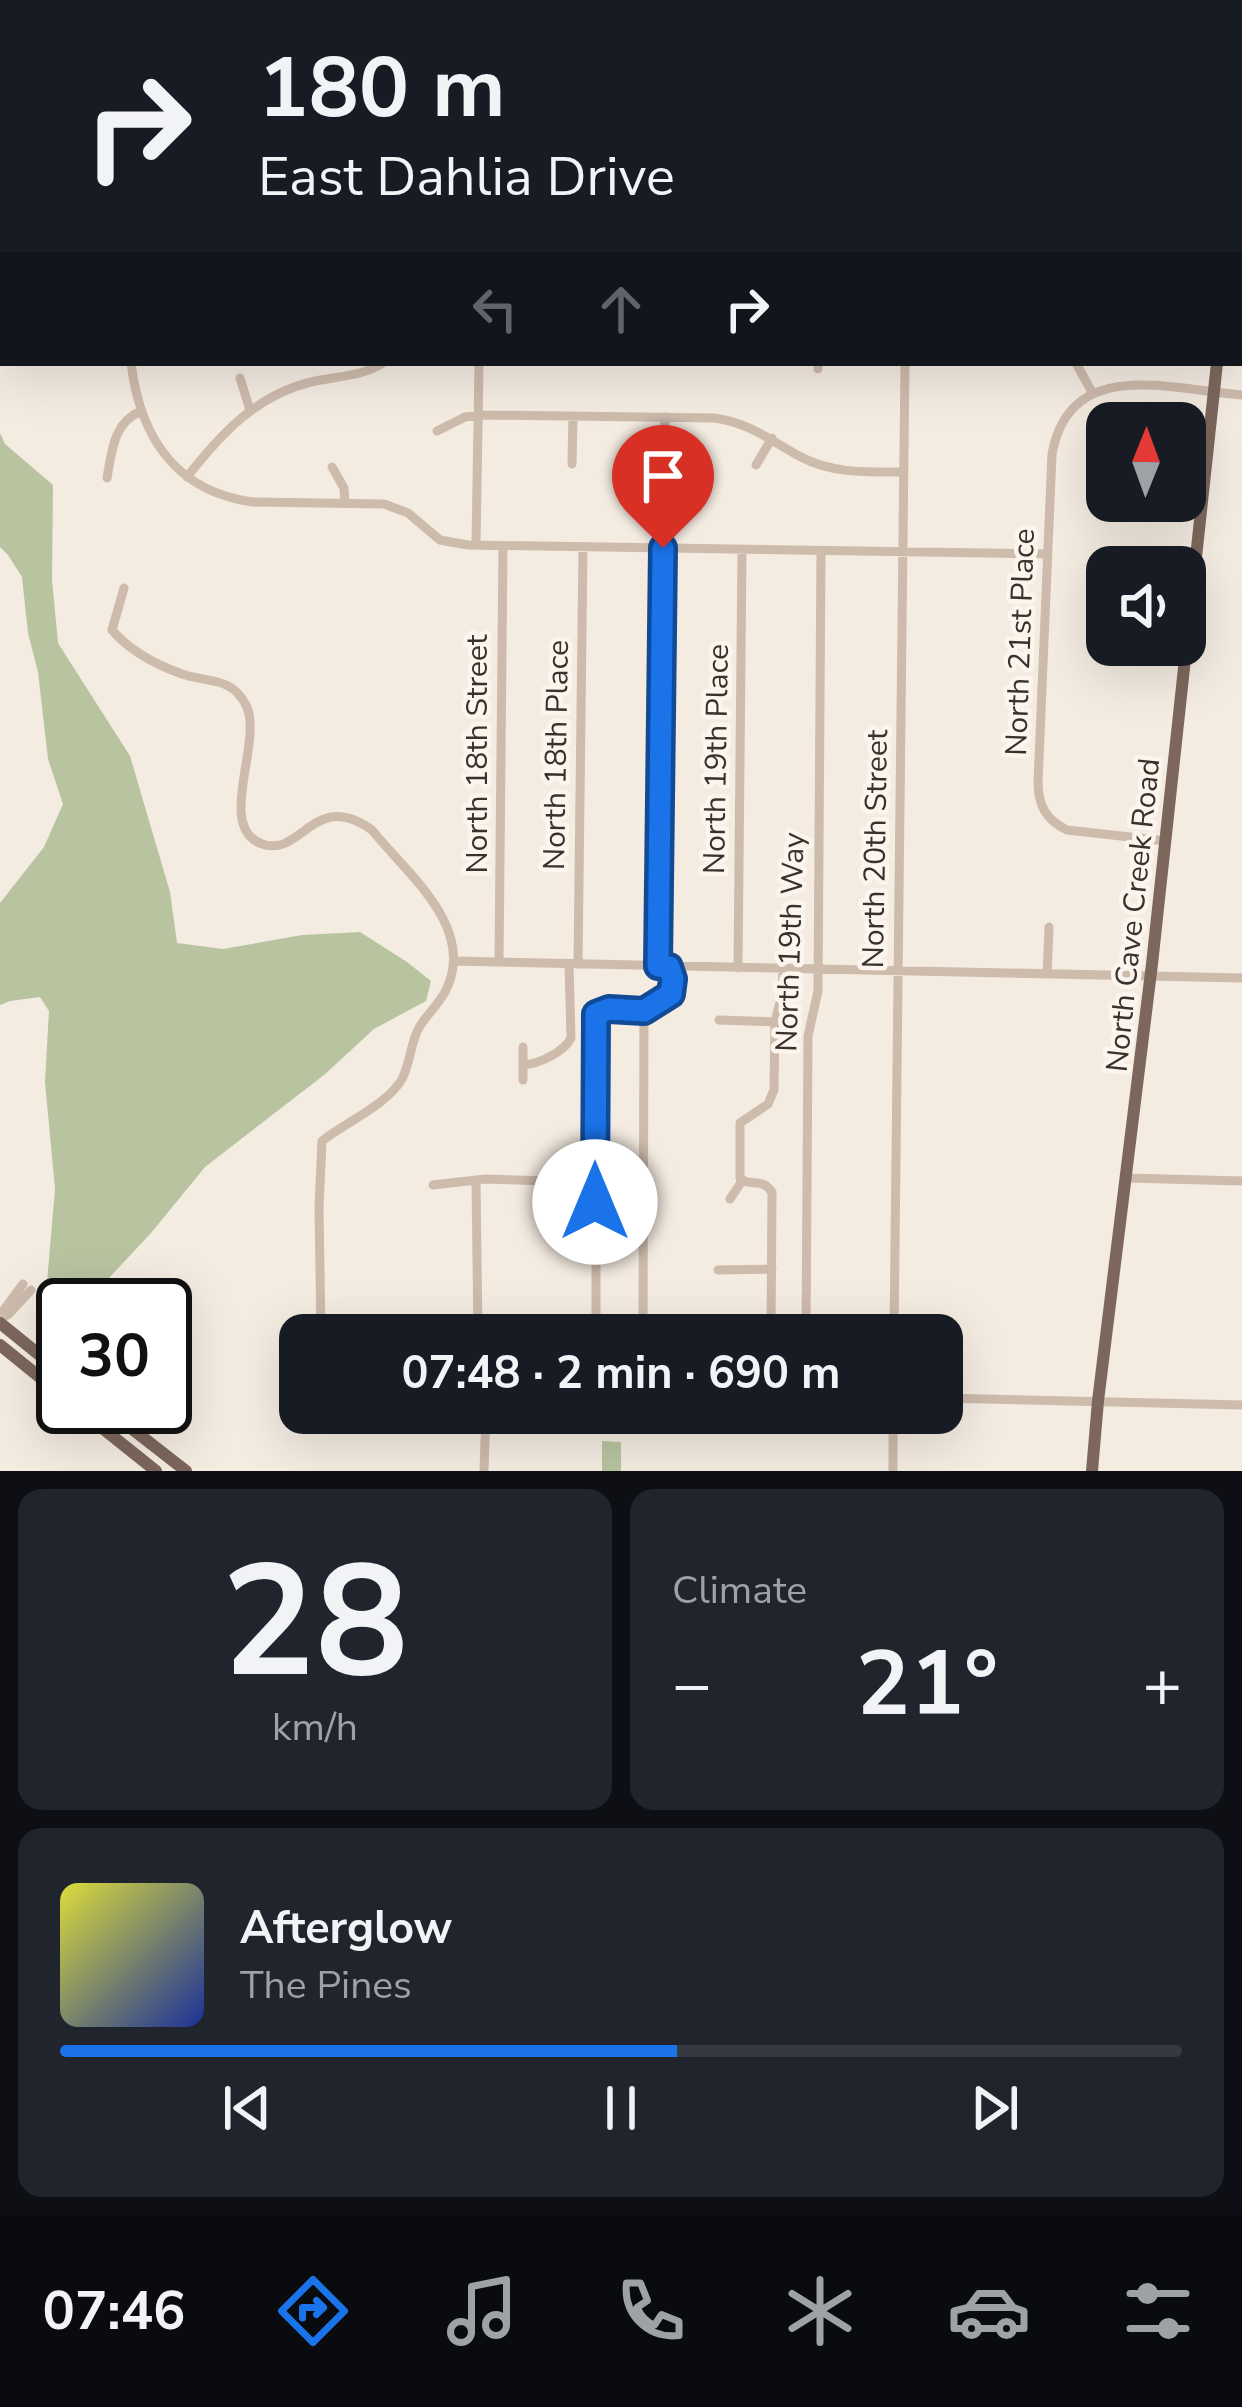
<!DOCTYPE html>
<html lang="en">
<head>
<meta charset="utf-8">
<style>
	:root { --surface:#171b24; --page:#20242c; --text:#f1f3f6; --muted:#9ea1a6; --line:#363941; --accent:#1a73e8 }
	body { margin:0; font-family:"Nunito Sans",sans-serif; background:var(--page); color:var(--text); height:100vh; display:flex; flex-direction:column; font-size:45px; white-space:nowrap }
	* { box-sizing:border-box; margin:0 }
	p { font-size:39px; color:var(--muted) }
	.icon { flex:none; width:66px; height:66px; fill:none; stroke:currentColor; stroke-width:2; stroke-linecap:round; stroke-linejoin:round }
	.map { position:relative; height:1471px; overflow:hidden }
	.sheet { display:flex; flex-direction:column; gap:18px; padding:18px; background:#0d0f14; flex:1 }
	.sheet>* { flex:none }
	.banner { position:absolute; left:0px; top:0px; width:1242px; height:366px; box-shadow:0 12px 48px #0002; background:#171b24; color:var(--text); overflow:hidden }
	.needle { width:78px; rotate:1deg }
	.controls { position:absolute; left:1086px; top:402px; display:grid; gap:24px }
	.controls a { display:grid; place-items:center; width:120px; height:120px; border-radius:24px; background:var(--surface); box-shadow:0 12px 48px #0002; font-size:60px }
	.speed { position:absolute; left:36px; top:1278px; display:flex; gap:24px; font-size:60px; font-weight:700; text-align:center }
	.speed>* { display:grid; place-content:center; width:156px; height:156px; border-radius:50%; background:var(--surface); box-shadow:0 12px 48px #0002; line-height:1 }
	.speed .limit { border:6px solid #111; border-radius:18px; background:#fff; color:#111 }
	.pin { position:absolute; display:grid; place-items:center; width:102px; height:102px; color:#fff; margin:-123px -51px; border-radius:50% 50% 50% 0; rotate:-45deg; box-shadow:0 0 12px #0007 }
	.pin .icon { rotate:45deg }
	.me { position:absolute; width:132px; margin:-66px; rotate:0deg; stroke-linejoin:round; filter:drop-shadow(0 0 9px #0008) }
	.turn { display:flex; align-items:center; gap:42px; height:252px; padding:0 60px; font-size:54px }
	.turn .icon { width:156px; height:156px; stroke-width:2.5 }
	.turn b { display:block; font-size:84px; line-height:102px }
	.lanes { display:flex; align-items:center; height:114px; padding:0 60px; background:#0003; justify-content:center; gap:60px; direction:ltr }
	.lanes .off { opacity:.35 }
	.big { font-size:90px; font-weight:700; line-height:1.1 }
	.sheet .tile { flex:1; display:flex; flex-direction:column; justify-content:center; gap:18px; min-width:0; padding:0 42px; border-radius:24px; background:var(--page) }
	.sheet .dial { align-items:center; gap:0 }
	.dial b { font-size:156px; line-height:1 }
	.song { display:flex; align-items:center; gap:36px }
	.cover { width:144px; height:144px; border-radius:18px; background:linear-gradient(135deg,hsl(60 70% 55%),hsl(230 70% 35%)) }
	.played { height:12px; border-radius:6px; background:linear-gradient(90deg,var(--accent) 55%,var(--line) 55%) }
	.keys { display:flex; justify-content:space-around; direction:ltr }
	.heat { display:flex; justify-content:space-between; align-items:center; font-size:66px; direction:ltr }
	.sheet .tiles { flex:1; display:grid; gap:18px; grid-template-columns:1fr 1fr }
	.tile:last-child { grid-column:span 2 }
	.trip { position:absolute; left:279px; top:1314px; width:684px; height:120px; border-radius:24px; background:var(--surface); box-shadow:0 12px 48px #0002; font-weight:700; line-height:120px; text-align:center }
	.menu { display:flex; height:192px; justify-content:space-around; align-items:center; background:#090b0e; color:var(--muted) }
	.menu .icon { width:84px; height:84px }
	.menu .on { color:var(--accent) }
	.menu b { font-size:54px; color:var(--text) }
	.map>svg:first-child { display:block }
	.green { fill:#b8c4a0 }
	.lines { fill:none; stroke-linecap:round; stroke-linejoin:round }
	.minor { stroke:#cdbbac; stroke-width:9 }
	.major { stroke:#7d675c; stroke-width:12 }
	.route-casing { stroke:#114b97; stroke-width:30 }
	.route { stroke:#1a73e8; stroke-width:21 }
	.labels { text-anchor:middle; stroke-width:9; stroke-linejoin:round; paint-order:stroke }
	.street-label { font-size:30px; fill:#3b302b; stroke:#fbf5ee }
</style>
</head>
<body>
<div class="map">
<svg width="1242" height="1471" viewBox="0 0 1242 1471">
	<rect width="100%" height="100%" fill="#f4ebe1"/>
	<!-- green -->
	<path class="green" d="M0 433 5 444 53 485 52 580 58 643 130 756 170 892 177 943 223 949 302 935 360 932 407 962 431 981 426 1001 374 1029 324 1075 205 1167 151 1233 108 1279 58 1288 47 1282 55 1189 45 1082 49 1011 40 997 10 1001 0 1005V903L44 847 63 804 48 759 38 672 28 633 22 577 8 555 0 547Z
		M602 1441 621 1442V1471H602Z"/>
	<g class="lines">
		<!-- minor -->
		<path class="minor" d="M820 0V3
			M201 3V0
			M253 3 254 0
			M486 3V0
			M642 3V0
			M908 3V0
			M1076 3 1077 0
			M1166 3 1167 0
			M0 67 3 74
			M1239 138 1242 139
			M0 215 3 168
			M131 363C140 436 175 491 252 502L384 504 408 513 440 540 468 545 1047 554
			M1076 363 1093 394
			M818 369V363
			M240 378 250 410
			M437 431 465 417 479 415 715 418C750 423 771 441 801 457 833 474 869 472 904 472
			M572 464 573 416
			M756 465 772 438
			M332 467 344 488 345 503
			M187 477C220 435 256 395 311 382 336 376 361 377 383 363
			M107 478C112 451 113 423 141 411
			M476 545 479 363
			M124 588 112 630C129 650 157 665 182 674 208 683 231 676 246 705 264 742 215 827 262 844 302 858 314 788 372 830 407 874 475 926 447 988 441 1002 428 1013 420 1026 410 1042 411 1062 402 1079 389 1103 345 1123 322 1141L319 1208 321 1335
			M1166 841 1067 830C1046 820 1038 805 1038 782L1052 454C1070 355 1172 390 1242 395
			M454 961 1242 978
			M499 962 503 546
			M578 964 583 547
			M658 966 665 417
			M738 968 742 550
			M1047 974 1049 927
			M661 1000 663 979 669 967
			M644 1011 671 994 673 979 669 967
			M719 1020 775 1022
			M523 1047V1080
			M523 1065C539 1064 564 1052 571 1038L569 964
			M1127 1178 1242 1181
			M476 1181 478 1335
			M433 1185 485 1179 552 1181
			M730 1199 742 1181
			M718 1270 772 1269
			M0 1315 23 1284
			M0 1319 9 1314 31 1290
			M596 1335V1014L609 1009 644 1011
			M643 1335 644 1011
			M771 1335 772 1192C760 1176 751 1188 740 1178V1123L768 1104 774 1090 775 1022 782 994 783 970
			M806 1335 808 1036 818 991 821 551
			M894 1335 905 363
			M942 1398 1242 1405
			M484 1471 486 1413
			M893 1471V1413"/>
		<!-- major -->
		<path class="major" d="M1239 220 1242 206
			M0 1323 63 1374
			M0 1345 63 1396
			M76 1407 156 1471
			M104 1407 186 1471
			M1092 1471 1098 1401 1152 964 1217 363"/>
	</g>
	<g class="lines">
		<!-- route casing -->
		<g class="route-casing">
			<path id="route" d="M595 1202 596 1014 609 1009 644 1011 671 994 673 979 669 967 658 966 663 548"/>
		</g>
		<!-- route -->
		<use href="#route" class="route"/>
	</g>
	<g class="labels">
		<!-- street labels -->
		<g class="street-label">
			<text transform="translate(1020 642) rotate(-88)" y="10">North 21st Place</text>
			<text transform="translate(477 754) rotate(-90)" y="10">North 18th Street</text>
			<text transform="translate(556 755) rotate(-89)" y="10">North 18th Place</text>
			<text transform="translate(716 759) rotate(-89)" y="10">North 19th Place</text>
			<text transform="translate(875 849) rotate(-89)" y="10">North 20th Street</text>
			<text transform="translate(1133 915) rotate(-84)" y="10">North Cave Creek Road</text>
			<text transform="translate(790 942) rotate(-88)" y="10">North 19th Way</text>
		</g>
	</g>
</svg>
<div class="controls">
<a><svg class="needle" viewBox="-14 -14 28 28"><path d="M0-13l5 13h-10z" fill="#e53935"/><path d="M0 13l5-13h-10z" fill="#9ea1a6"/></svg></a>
<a><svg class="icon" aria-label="sound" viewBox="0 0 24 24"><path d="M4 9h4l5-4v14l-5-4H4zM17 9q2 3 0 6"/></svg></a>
</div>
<div class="speed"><div class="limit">30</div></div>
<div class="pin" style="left:663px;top:548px;background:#d93025"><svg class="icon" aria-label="arrive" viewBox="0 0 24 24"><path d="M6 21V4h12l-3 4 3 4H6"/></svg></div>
<svg class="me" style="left:595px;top:1202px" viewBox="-20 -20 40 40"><circle r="19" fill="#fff"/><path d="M0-13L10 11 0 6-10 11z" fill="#1a73e8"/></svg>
<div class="trip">07:48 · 2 min · 690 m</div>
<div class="banner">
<div class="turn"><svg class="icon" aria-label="right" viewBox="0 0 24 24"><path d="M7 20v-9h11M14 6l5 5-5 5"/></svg><div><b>180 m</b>East Dahlia Drive</div></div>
<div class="lanes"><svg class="icon off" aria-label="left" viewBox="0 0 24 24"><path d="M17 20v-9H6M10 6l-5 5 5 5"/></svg><svg class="icon off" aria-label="ahead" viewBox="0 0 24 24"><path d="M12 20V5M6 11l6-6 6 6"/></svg><svg class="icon" aria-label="right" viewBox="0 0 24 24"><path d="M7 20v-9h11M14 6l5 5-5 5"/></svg></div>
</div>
</div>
<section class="sheet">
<div class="tiles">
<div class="tile dial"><b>28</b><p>km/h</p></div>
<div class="tile"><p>Climate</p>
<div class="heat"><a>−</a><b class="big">21°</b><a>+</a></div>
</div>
<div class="tile">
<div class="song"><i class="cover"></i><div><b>Afterglow</b><p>The Pines</p></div></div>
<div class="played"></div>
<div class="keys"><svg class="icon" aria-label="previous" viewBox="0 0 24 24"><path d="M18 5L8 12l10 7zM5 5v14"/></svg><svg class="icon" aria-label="pause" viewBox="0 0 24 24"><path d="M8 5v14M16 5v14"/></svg><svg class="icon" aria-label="next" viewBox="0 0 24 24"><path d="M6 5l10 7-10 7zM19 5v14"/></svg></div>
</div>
</div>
</section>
<nav class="menu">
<b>07:46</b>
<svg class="icon on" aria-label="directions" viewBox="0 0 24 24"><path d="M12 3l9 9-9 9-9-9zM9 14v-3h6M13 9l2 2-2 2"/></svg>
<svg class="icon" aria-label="music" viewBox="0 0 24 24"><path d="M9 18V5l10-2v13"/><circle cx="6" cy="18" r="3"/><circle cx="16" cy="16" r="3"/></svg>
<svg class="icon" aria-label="phone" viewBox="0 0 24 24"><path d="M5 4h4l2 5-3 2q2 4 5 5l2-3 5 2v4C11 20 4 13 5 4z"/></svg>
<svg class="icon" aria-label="climate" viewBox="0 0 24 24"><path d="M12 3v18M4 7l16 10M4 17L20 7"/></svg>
<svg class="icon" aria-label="car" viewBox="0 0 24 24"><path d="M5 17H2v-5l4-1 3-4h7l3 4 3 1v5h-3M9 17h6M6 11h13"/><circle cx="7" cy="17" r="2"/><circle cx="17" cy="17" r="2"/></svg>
<svg class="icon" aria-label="filters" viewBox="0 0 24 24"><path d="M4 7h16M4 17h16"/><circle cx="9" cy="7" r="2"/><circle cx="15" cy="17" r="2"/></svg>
</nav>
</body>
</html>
